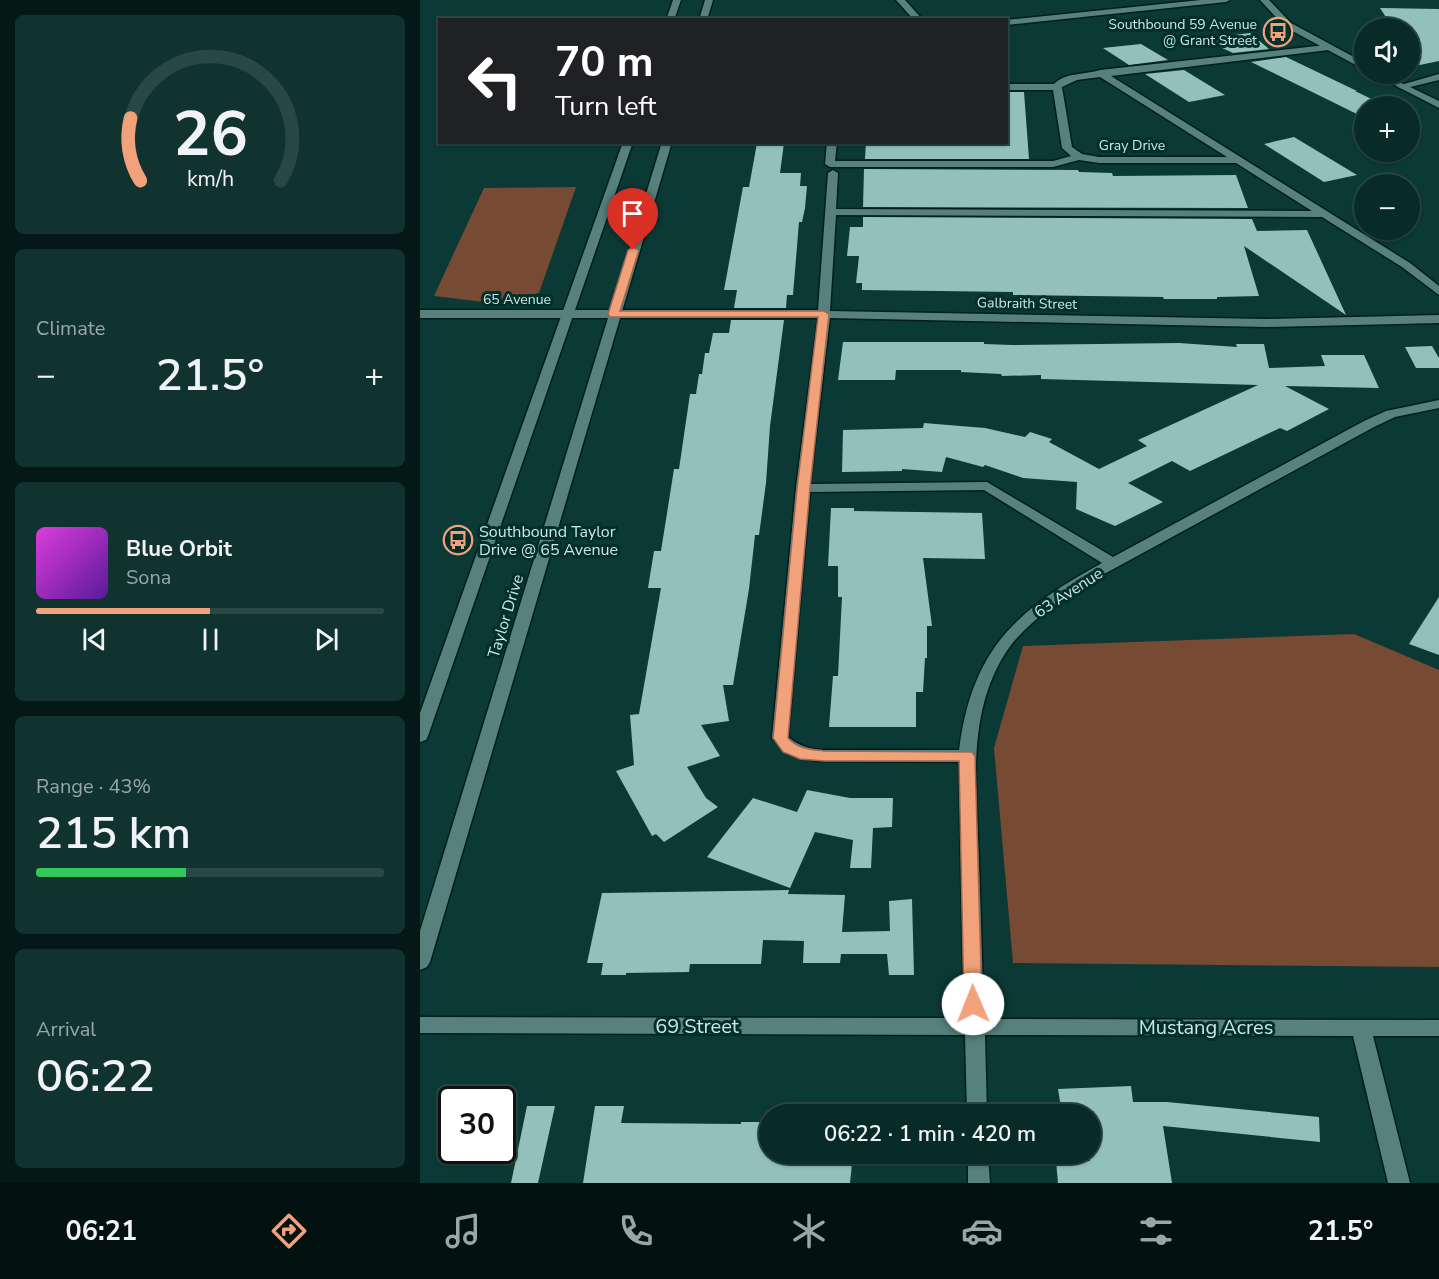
<!DOCTYPE html>
<html lang="en">
<head>
<meta charset="utf-8">
<style>
	:root { --surface:#082b28; --page:#113330; --text:#f1f3f6; --muted:#98a7a8; --line:#294745; --accent:#f1a27b }
	body { margin:0; font-family:"Nunito Sans",sans-serif; background:var(--page); color:var(--text); height:100vh; display:flex; flex-direction:column; font-size:22px; white-space:nowrap }
	* { box-sizing:border-box; margin:0 }
	p { font-size:20px; color:var(--muted) }
	.icon { flex:none; width:33px; height:33px; fill:none; stroke:currentColor; stroke-width:2; stroke-linecap:round; stroke-linejoin:round }
	.map { position:relative; flex:1; overflow:hidden }
	.drawer { display:flex; flex-direction:column; gap:15px; padding:15px; background:#041816; width:420px }
	.drawer>* { flex:none }
	.guide { position:absolute; left:18px; top:18px; width:570px; height:126px; border-radius:0px; box-shadow:0 2px 4px #0004,0 0 0 2px var(--line); background:#202124; color:#fff; overflow:hidden }
	.controls { position:absolute; left:934px; top:18px; display:grid; gap:12px }
	.controls a { display:grid; place-items:center; width:66px; height:66px; border-radius:50%; background:var(--surface); box-shadow:0 2px 4px #0004,0 0 0 2px var(--line); font-size:30px }
	.speed { position:absolute; left:18px; top:1086px; display:flex; gap:12px; font-size:30px; font-weight:700; text-align:center }
	.speed>* { display:grid; place-content:center; width:78px; height:78px; border-radius:50%; background:var(--surface); box-shadow:0 2px 4px #0004,0 0 0 2px var(--line); line-height:1 }
	.speed .limit { border:3px solid #111; border-radius:9px; background:#fff; color:#111 }
	.pin { position:absolute; display:grid; place-items:center; width:51px; height:51px; color:#fff; margin:-62px -26px; border-radius:50% 50% 50% 0; rotate:-45deg; box-shadow:0 0 6px #0007 }
	.pin .icon { rotate:45deg }
	.me { position:absolute; width:66px; margin:-33px; rotate:359deg; stroke-linejoin:round; filter:drop-shadow(0 0 4px #0008) }
	.turn { display:flex; align-items:center; gap:21px; height:126px; padding:0 18px; font-size:27px }
	.turn .icon { width:78px; height:78px; stroke-width:2.5 }
	.turn b { display:block; font-size:42px; line-height:51px }
	.big { font-size:45px; font-weight:600; line-height:1.1 }
	.drawer .widget { flex:1; display:flex; flex-direction:column; justify-content:center; gap:9px; min-width:0; padding:0 21px; border-radius:9px; background:var(--page) }
	.drawer .dial { align-items:center; gap:0 }
	.dial svg { height:156px; overflow:visible; fill:none; stroke:var(--line); stroke-width:7; stroke-linecap:round; text-anchor:middle }
	.dial text { fill:var(--text); stroke:none }
	.song { display:flex; align-items:center; gap:18px }
	.cover { width:72px; height:72px; border-radius:9px; background:linear-gradient(135deg,hsl(300 70% 55%),hsl(270 70% 35%)) }
	.played { height:6px; border-radius:3px; background:linear-gradient(90deg,var(--accent) 50%,var(--line) 50%) }
	.keys { display:flex; justify-content:space-around; direction:ltr }
	.heat { display:flex; justify-content:space-between; align-items:center; font-size:33px; direction:ltr }
	.charge { height:9px; border-radius:4px; background:linear-gradient(90deg,#34c759 43%,var(--line) 0) }
	.trip { position:absolute; left:339px; top:1104px; width:342px; height:60px; border-radius:30px; background:var(--surface); box-shadow:0 2px 4px #0004,0 0 0 2px var(--line); font-weight:600; line-height:60px; text-align:center }
	.dock { display:flex; height:96px; justify-content:space-around; align-items:center; background:#031110; color:var(--muted) }
	.dock .icon { width:42px; height:42px }
	.dock .on { color:var(--accent) }
	.dock b { font-size:27px; color:var(--text) }
	main { display:flex; flex:1; min-height:0 }
	.map>svg:first-child { display:block }
	.green { fill:#764a33 }
	.building { fill:#93c0bb }
	.lines { fill:none; stroke-linecap:round; stroke-linejoin:round }
	.minor-casing { stroke:#001f1c; stroke-width:3 }
	.tertiary-casing { stroke:#001f1c; stroke-width:3 }
	.secondary-casing { stroke:#001f1c; stroke-width:3 }
	.minor { fill:#56817d; fill-rule:evenodd }
	.tertiary { fill:#56817d; fill-rule:evenodd }
	.secondary { fill:#56817d; fill-rule:evenodd }
	.route { fill:#f1a27b; stroke:#9d6950; stroke-width:1.5 }
	.labels { text-anchor:middle; stroke-width:6; stroke-linejoin:round; paint-order:stroke }
	.far-poi-label { font-size:14px; fill:#cfe6e3; stroke:#002f2c; text-anchor:end }
	.far-street-label { font-size:14px; fill:#cfe6e3; stroke:#002f2c }
	.poi-label { font-size:16px; fill:#cfe6e3; stroke:#002f2c; text-anchor:start }
	.street-label { font-size:16px; fill:#cfe6e3; stroke:#002f2c }
	.near-street-label { font-size:20px; fill:#cfe6e3; stroke:#002f2c }
</style>
</head>
<body>
<main>
<section class="drawer">
<div class="widget dial"><svg viewBox="0 0 100 80">
<path d="M14 69A42 42 0 1 1 86 69"/>
<path d="M14 69A42 42 0 0 1 9 37" stroke="#f1a27b"/>
<text x="50" y="56" font-size="32" font-weight="700">26</text>
<text x="50" y="72" font-size="11">km/h</text>
</svg></div>
<div class="widget"><p>Climate</p>
<div class="heat"><a>−</a><b class="big">21.5°</b><a>+</a></div>
</div>
<div class="widget">
<div class="song"><i class="cover"></i><div><b>Blue Orbit</b><p>Sona</p></div></div>
<div class="played"></div>
<div class="keys"><svg class="icon" aria-label="previous" viewBox="0 0 24 24"><path d="M18 5L8 12l10 7zM5 5v14"/></svg><svg class="icon" aria-label="pause" viewBox="0 0 24 24"><path d="M8 5v14M16 5v14"/></svg><svg class="icon" aria-label="next" viewBox="0 0 24 24"><path d="M6 5l10 7-10 7zM19 5v14"/></svg></div>
</div>
<div class="widget"><p>Range · 43%</p><b class="big">215 km</b><div class="charge"></div></div>
<div class="widget"><p>Arrival</p><b class="big">06:22</b></div>
</section>
<div class="map">
<svg width="1019" height="1183" viewBox="0 0 1019 1183">
	<rect width="100%" height="100%" fill="#0b3936"/>
	<!-- green -->
	<path class="green" d="M156 187 119 293 73 303 14 296 64 188Z
		M934 634 1019 670V967L593 963 574 748 603 646Z"/>
	<!-- building -->
	<path class="building" d="M960 8 1019 9V61L995 66 990 57V28H973Z
		M830 33 849 49 813 53 783 39Z
		M721 44 748 60 709 65 683 48Z
		M866 57 937 91H935L966 106H945V118L831 62Z
		M764 70 805 95 769 102 725 74Z
		M586 92H604L609 159H445L446 142H586Z
		M874 137 937 175 904 182 844 144Z
		M337 143H364L360 173H381L380 186H387L385 208 382 222H379L373 295H367L366 308H314L317 290H304L323 187H329Z
		M444 169 658 170 659 172 692 173 693 176 816 175 828 208 443 207Z
		M443 217 832 219 837 231 887 230 926 315 824 246 839 296 797 297V299H744L743 297 593 295V292L442 290V283H436L439 256H427L430 227H443Z
		M311 320H364L350 426 346 483 339 535H335L329 589 313 685H303L309 721 281 725 300 756 267 767 286 798 298 807 244 842 236 834 232 836 196 771 214 765 210 715 219 714 241 588H228L234 551H241L254 469H259L270 394H276L279 374H282L285 353H289L293 333H309Z
		M423 342H564V344L592 345 759 343 817 347 816 344H844L849 368 905 366 901 355H944L959 388 865 386 909 409 867 431 860 428 770 471 752 461 708 483 743 502 695 526 656 509 657 482 603 478 565 465 563 467 526 457 522 472 482 469V471L422 472 423 430 503 428 504 423 565 428 605 437 610 432 632 439 629 442 679 469 727 446 718 440 838 385 621 379V375L582 376 581 374 541 372V370H476L475 380H418Z
		M1012 346 1019 358V368H996L985 347Z
		M411 508H434V511L562 513 565 559 503 558 512 626H507V658H505L503 692H496V727H409L413 676H418L422 597H418V566H408Z
		M1019 597V655L989 644Z
		M387 790 430 798H473L472 827 453 828 451 868H430L433 840 395 832 370 888 287 857 333 798 377 812Z
		M369 890 368 894 425 895 422 932 470 931 469 901 492 899 494 975H469L467 954H421L420 963H383L384 941 343 940 341 964H270L269 972 206 973V975H181L183 963H167L182 893Z
		M711 1086 713 1102H747L899 1117 900 1142 743 1126 752 1183H638L636 1161H670V1114H642L638 1089Z
		M107 1106H135L118 1183H91Z
		M175 1106H204L201 1123 321 1124V1122H350V1154H433L430 1183H163Z"/>
	<g class="lines">
		<!-- minor casing -->
		<g class="minor-casing">
			<path id="minor" d="M476 0H485L503 20H494Z
				M906 45 910 48 909 50 691 76 990 263 1019 286V295L982 267 902 217 416 215 410 311 846 319 1019 315V323L846 327 410 318 390 484 567 482 693 557 944 421 966 411 1019 400V408L975 417 954 427 664 585C635 605 601 626 583 657 546 719 557 794 559 863 561 915 562 967 564 1019L1019 1020V1036H953L990 1183H968L933 1036 565 1035 567 1114H547L545 1035 0 1033V1017L544 1018 539 762 397 761 369 754 352 738 376 488 398 318H0V310H398L408 173 413 170 418 173 416 209 892 211 816 163H679L659 160 633 167H410L405 164 407 142H417L415 161H633L651 156 642 148 633 90H586V84H634C645 72 666 75 680 70ZM680 77 807 157H679L662 154 652 147 642 87 657 80ZM564 490 682 563C596 610 552 649 539 750H403C389 749 379 746 368 737L390 492Z
				M1019 74V80L982 89 977 86Z
				M548 1154H568L570 1183H548Z"/>
		</g>
		<!-- tertiary casing -->
		<g class="tertiary-casing">
			<path id="tertiary" d="M781 0H810L806 2 586 25V20Z
				M840 0H849L871 23 945 63V70L865 27Z
				M953 74H963L1019 101V108Z"/>
		</g>
		<!-- secondary casing -->
		<g class="secondary-casing">
			<path id="secondary" d="M253 0H261L254 20H246Z
				M285 0H293L287 20H279Z
				M203 142H213L8 736 6 740 0 742V713Z
				M242 142H252L10 962 7 967 0 970V931Z"/>
		</g>
		<!-- minor -->
		<use href="#minor" class="minor"/>
		<!-- tertiary -->
		<use href="#tertiary" class="tertiary"/>
		<!-- secondary -->
		<use href="#secondary" class="secondary"/>
	</g>
	<!-- route -->
	<path class="route" d="M213 247 219 250 200 311H404L409 314 390 488 368 738C378 749 389 749 404 751L552 752 555 756 562 1004 560 1009 553 1011 547 1009 544 1004 539 761H404L380 759 363 752 353 738 377 488 398 317H190L188 314 208 250Z"/>
	<!-- icons -->
	<defs>
		<g id="bus-ring" transform="scale(1.5)"><circle r="9.5" fill="#002f2c" stroke="#f1a27b" stroke-width="1.5"/><path d="M-5-6H5V4H4V6H2V4H-2V6H-4V4H-5ZM-3.5-4V0h7V-4ZM-3.5 1.2v1.5H-2V1.2ZM2 1.2v1.5H3.5V1.2Z" fill="#f1a27b"/></g>
	</defs>
	<g fill-rule="evenodd">
		<use href="#bus-ring" x="858" y="32"/>
		<use href="#bus-ring" x="38" y="540"/>
	</g>
	<g class="labels">
		<!-- far-poi labels -->
		<g class="far-poi-label">
			<text x="837" y="29">Southbound 59 Avenue<tspan x="837" dy="16">@ Grant Street</tspan></text>
		</g>
		<!-- far-street labels -->
		<g class="far-street-label">
			<text x="712" y="150">Gray Drive</text>
			<text x="97" y="304">65 Avenue</text>
			<text transform="translate(607 303) rotate(1)" y="5">Galbraith Street</text>
		</g>
		<!-- poi labels -->
		<g class="poi-label">
			<text x="59" y="537">Southbound Taylor<tspan x="59" dy="18">Drive @ 65 Avenue</tspan></text>
		</g>
		<!-- street labels -->
		<g class="street-label">
			<text transform="translate(648 592) rotate(-33)" y="6">63 Avenue</text>
			<text transform="translate(85 616) rotate(-73)" y="6">Taylor Drive</text>
		</g>
		<!-- near-street labels -->
		<g class="near-street-label">
			<text x="277" y="1033">69 Street</text>
			<text x="786" y="1034">Mustang Acres</text>
		</g>
	</g>
</svg>
<div class="controls">
<a><svg class="icon" aria-label="sound" viewBox="0 0 24 24"><path d="M4 9h4l5-4v14l-5-4H4zM17 9q2 3 0 6"/></svg></a>
<a>+</a>
<a>−</a>
</div>
<div class="speed"><div class="limit">30</div></div>
<div class="pin" style="left:213px;top:250px;background:#d93025"><svg class="icon" aria-label="arrive" viewBox="0 0 24 24"><path d="M6 21V4h12l-3 4 3 4H6"/></svg></div>
<svg class="me" style="left:553px;top:1004px" viewBox="-20 -20 40 40"><circle r="19" fill="#fff"/><path d="M0-13L10 11 0 6-10 11z" fill="#f1a27b"/></svg>
<div class="trip">06:22 · 1 min · 420 m</div>
<div class="guide">
<div class="turn"><svg class="icon" aria-label="left" viewBox="0 0 24 24"><path d="M17 20v-9H6M10 6l-5 5 5 5"/></svg><div><b>70 m</b>Turn left</div></div>
</div>
</div>
</main>
<nav class="dock">
<b>06:21</b>
<svg class="icon on" aria-label="directions" viewBox="0 0 24 24"><path d="M12 3l9 9-9 9-9-9zM9 14v-3h6M13 9l2 2-2 2"/></svg>
<svg class="icon" aria-label="music" viewBox="0 0 24 24"><path d="M9 18V5l10-2v13"/><circle cx="6" cy="18" r="3"/><circle cx="16" cy="16" r="3"/></svg>
<svg class="icon" aria-label="phone" viewBox="0 0 24 24"><path d="M5 4h4l2 5-3 2q2 4 5 5l2-3 5 2v4C11 20 4 13 5 4z"/></svg>
<svg class="icon" aria-label="climate" viewBox="0 0 24 24"><path d="M12 3v18M4 7l16 10M4 17L20 7"/></svg>
<svg class="icon" aria-label="car" viewBox="0 0 24 24"><path d="M5 17H2v-5l4-1 3-4h7l3 4 3 1v5h-3M9 17h6M6 11h13"/><circle cx="7" cy="17" r="2"/><circle cx="17" cy="17" r="2"/></svg>
<svg class="icon" aria-label="filters" viewBox="0 0 24 24"><path d="M4 7h16M4 17h16"/><circle cx="9" cy="7" r="2"/><circle cx="15" cy="17" r="2"/></svg>
<b>21.5°</b>
</nav>
</body>
</html>
